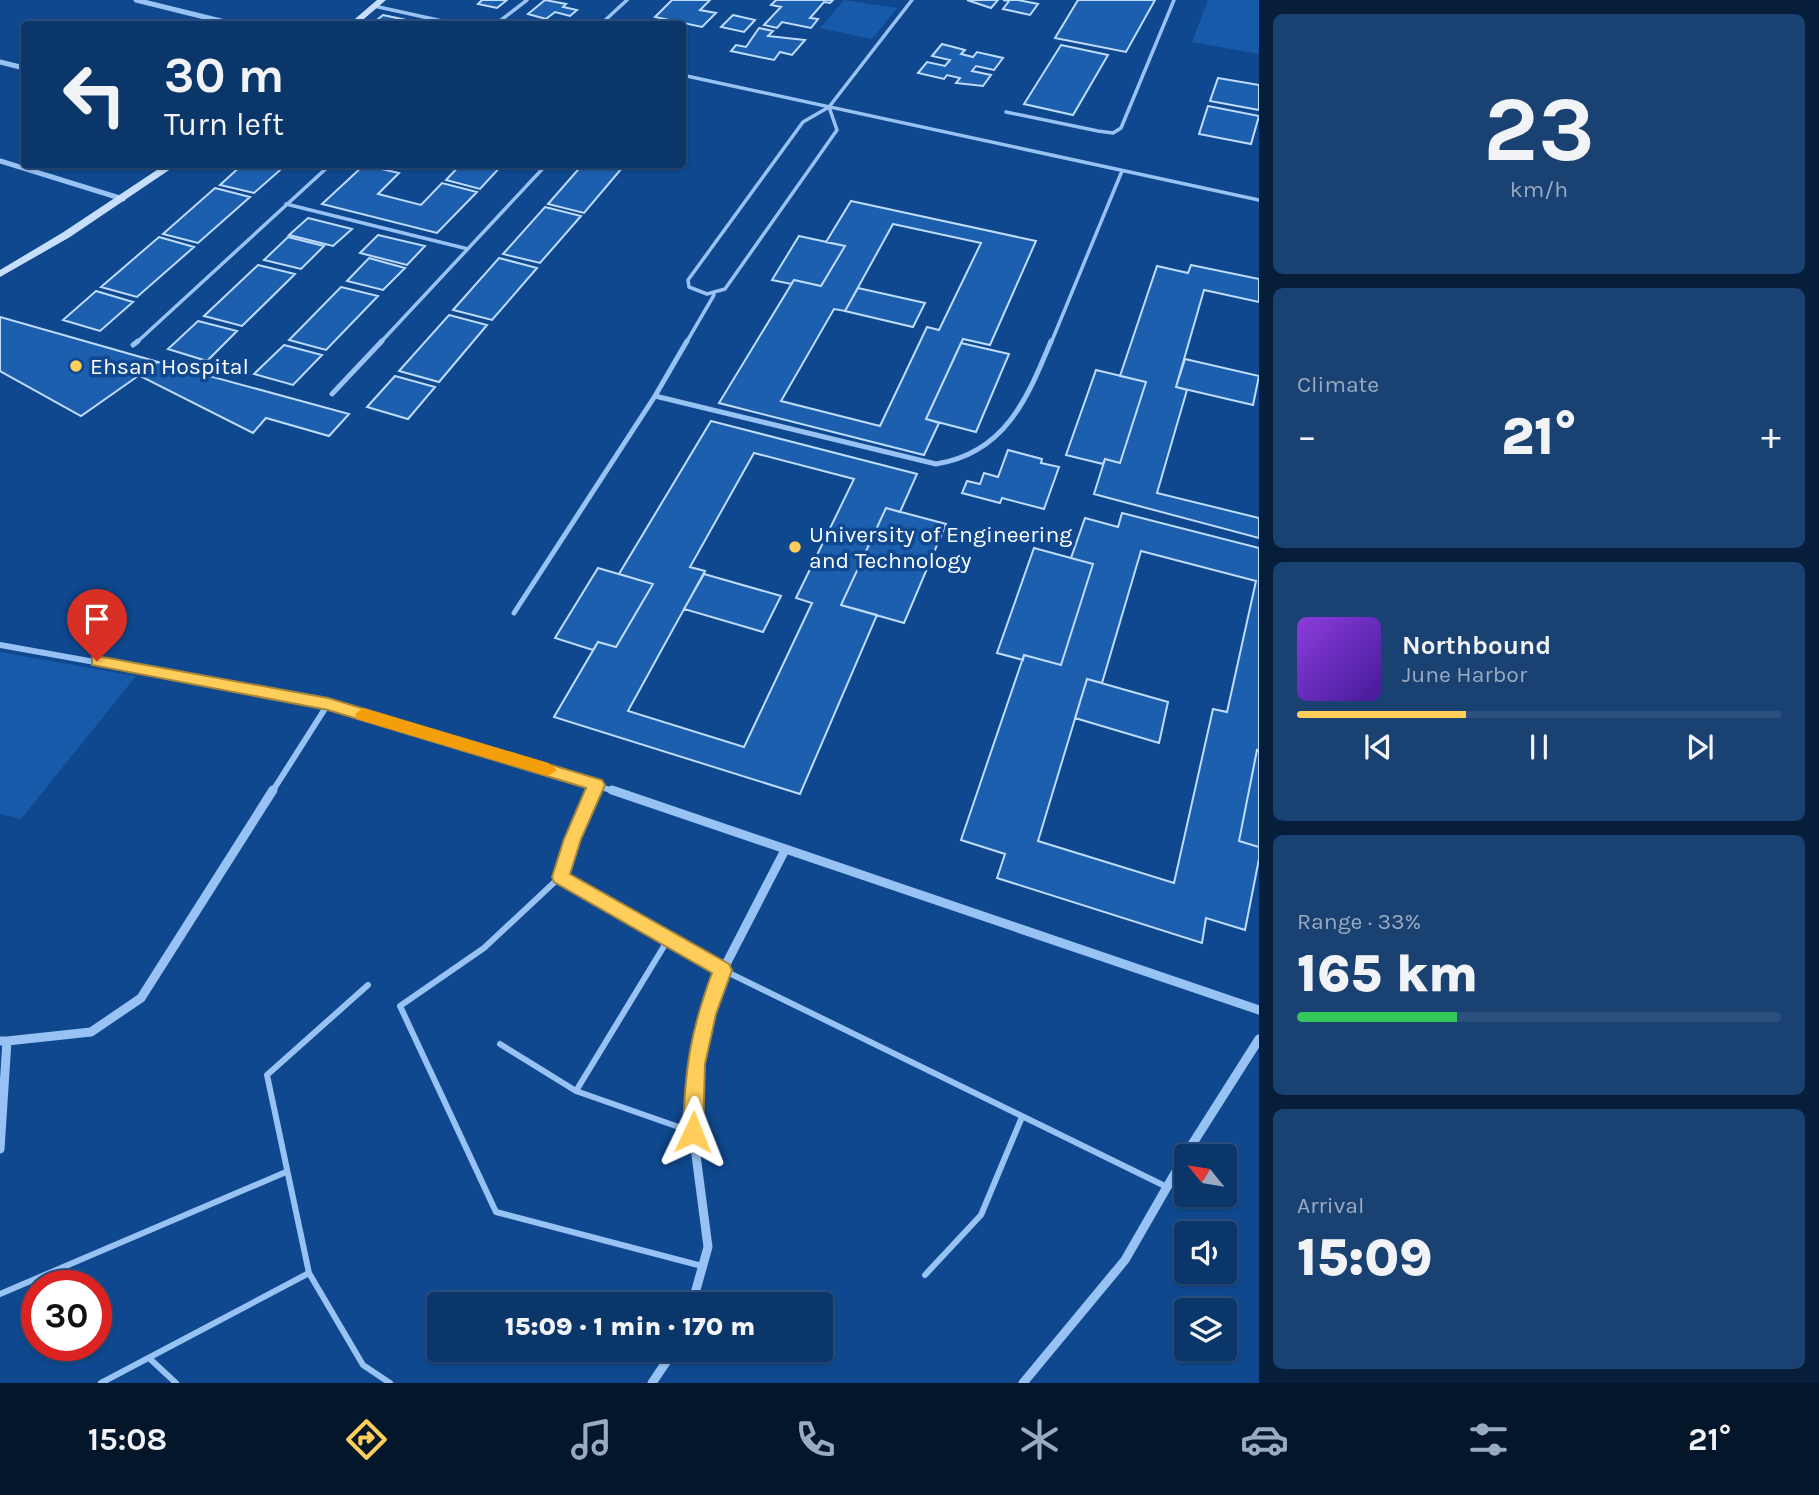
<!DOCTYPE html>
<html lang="en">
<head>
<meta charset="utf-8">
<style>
	:root { --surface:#0b366a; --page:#194172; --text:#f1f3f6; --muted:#9aabc1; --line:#2b507e; --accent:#ffce5a }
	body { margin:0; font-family:Karla,sans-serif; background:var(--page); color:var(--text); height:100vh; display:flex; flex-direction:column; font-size:26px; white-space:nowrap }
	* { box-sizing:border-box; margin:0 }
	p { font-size:23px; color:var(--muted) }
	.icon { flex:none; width:38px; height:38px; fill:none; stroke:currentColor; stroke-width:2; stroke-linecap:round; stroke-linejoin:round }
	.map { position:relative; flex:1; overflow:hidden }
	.drawer { display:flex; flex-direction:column; gap:14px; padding:14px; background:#061e3a; width:560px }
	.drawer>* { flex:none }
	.top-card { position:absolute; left:21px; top:21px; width:665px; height:147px; border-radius:7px; box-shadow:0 2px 5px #0004,0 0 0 2px var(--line); background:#0b366a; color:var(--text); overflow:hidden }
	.needle { width:46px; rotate:300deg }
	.controls { position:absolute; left:1174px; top:1144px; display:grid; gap:14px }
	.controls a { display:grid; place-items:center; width:63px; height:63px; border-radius:7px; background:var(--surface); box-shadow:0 2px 5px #0004,0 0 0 2px var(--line); font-size:35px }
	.speed { position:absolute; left:21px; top:1270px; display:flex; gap:14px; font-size:35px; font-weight:700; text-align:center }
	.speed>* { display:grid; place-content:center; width:91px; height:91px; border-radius:50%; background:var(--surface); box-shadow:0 2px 5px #0004,0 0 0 2px var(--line); line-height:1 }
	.speed .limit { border:10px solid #d22; background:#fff; color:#111 }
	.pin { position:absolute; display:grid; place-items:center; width:60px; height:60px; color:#fff; margin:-72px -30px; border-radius:50% 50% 50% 0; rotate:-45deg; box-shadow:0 0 7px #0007 }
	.pin .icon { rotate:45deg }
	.me { position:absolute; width:77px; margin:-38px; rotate:2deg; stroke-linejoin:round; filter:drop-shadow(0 0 5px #0008) }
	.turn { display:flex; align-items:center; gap:24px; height:147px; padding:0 28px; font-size:32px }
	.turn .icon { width:91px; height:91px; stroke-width:2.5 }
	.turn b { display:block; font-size:49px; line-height:60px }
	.big { font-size:52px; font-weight:800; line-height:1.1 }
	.drawer .widget { flex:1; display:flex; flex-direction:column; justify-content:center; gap:10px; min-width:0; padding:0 24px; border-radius:10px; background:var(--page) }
	.drawer .dial { align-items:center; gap:0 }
	.dial b { font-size:91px; line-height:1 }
	.song { display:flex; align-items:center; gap:21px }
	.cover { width:84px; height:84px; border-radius:10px; background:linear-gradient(135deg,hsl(270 70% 55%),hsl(260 70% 35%)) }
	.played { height:7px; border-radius:4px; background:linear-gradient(90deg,var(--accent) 35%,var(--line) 35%) }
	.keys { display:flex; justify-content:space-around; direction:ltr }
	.heat { display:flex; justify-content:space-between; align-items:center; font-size:38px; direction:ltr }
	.charge { height:10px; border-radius:5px; background:linear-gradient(90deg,#34c759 33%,var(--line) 0) }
	.trip { position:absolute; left:427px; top:1292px; width:406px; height:70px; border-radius:7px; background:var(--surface); box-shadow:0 2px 5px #0004,0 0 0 2px var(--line); font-weight:800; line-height:70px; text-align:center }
	.tabs { display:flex; height:112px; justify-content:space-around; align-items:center; background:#04162a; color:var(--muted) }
	.tabs .icon { width:49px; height:49px }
	.tabs .active { color:var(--accent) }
	.tabs b { font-size:32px; color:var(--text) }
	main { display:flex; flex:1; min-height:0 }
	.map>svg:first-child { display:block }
	.green { fill:#175aa9 }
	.building { fill:#1c5fae; stroke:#bfdcfe; stroke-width:2; fill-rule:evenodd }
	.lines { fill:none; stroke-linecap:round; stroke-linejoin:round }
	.lane-far2 { stroke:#98c2f3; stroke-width:3.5 }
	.lane-far1 { stroke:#98c2f3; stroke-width:5 }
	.lane { stroke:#98c2f3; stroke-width:6 }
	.street-far2 { stroke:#98c2f3; stroke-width:5 }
	.street-far1 { stroke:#98c2f3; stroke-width:6 }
	.street { stroke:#98c2f3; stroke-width:9 }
	.secondary { fill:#c7dffd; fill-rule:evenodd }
	.route { fill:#ffce5a; stroke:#a6863a; stroke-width:2 }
	.slow { fill:#f59e0b }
	.poi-dot { fill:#ffce5a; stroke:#0f488e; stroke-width:2.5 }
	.labels { text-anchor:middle; stroke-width:7; stroke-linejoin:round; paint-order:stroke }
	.poi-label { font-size:23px; fill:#fff; stroke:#0f488e; text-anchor:start }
</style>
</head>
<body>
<main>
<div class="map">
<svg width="1259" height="1383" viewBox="0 0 1259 1383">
	<rect width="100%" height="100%" fill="#0f488e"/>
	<!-- green -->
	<path class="green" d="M844 0 897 8 872 39 820 28Z
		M1208 0H1259V54L1192 42Z
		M0 652 136 676 21 819 0 814Z"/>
	<!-- building -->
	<path class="building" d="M482 0H507L497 8 478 4Z
		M545 0 566 4 563 7 577 10 570 16 555 12 546 19 528 14Z
		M672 0H710L700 10 716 13 702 27 655 17Z
		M776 0H833L830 3 824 2 810 18 818 19 811 28 782 22 777 28 764 25 781 7 771 5Z
		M967 0H998L991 8Z
		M1003 0H1018L1038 4 1030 15 1003 9 1009 1Z
		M1078 0H1155L1126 52 1055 38Z
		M383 15 425 24H372Z
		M733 15 755 20 744 32 721 27Z
		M759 28 773 31 768 36 805 40 792 55 780 52 774 60 731 51 736 45 746 47Z
		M942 44 965 50 961 54 973 57 977 52 1003 58 994 70 976 66 972 71 991 75 983 86 956 83 960 78 947 75 944 79 918 73 927 62 945 66 950 60 932 56Z
		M1061 45 1108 55 1073 115 1024 104Z
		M1218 78 1259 85V110L1210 101Z
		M1208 106 1259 116 1251 144 1199 134Z
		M243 164H287L254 193 220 185Z
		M461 164H503L480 189 446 180Z
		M583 164 622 168 584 213 548 204Z
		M364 165 399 173 378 194 421 205 442 183 477 192 437 233 322 204Z
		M215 188 250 197 198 243 163 234Z
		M851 201 1036 241 990 345 963 339 926 419 939 423 924 455 719 403 794 280 821 286 845 246 826 242ZM893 224 981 243 939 330 927 327 880 426 781 401 834 309 845 311Z
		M545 207 581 216 540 263 503 254Z
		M308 218 352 229 333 246 289 235Z
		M378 235 425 246 407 265 360 253Z
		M799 236 845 246 821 286 794 280 791 284 772 280Z
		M159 237 194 247 137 297 101 287Z
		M288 237 324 246 301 269 264 260Z
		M369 258 405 268 383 290 347 281Z
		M499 258 537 268 492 320 453 310Z
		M258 265 295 274 242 326 204 316Z
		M1191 265 1259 279V302L1204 290 1176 387 1187 390 1157 493 1259 518V538L1094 494 1105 459 1120 463 1146 382 1120 376 1157 266 1188 273Z
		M341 287 378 296 326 350 289 340Z
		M858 288 925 303 913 327 845 311Z
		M96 291 133 302 100 331 63 320Z
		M449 315 487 325 439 382 399 371Z
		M0 317 158 362 81 416 0 371Z
		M198 321 237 331 207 361 168 349Z
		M961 343 1009 354 976 432 926 419Z
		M284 345 322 355 293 385 254 374Z
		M1185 359 1259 376 1253 405 1176 387Z
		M158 362 349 414 329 436 266 418 253 433 138 375Z
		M1096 370 1146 382 1120 463 1105 459 1103 464 1066 455Z
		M395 376 435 387 408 419 367 407Z
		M711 421 917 474 900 512 886 508 841 605 877 615 800 794 554 717 598 642 616 647 653 584 619 574ZM754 453 854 479 796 598 812 603 744 747 628 711 705 571 690 567Z
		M1008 450 1042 459 1041 463 1059 467 1044 509 1002 498 1000 503 962 493 967 481 980 484 984 473 998 477Z
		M886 508 946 524 904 623 841 605Z
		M1122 513 1259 548V751L1257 750 1239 841 1259 847V859L1245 930 1206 918 1202 943 997 878 1005 854 961 840 1024 655 1061 665 1093 564 1071 558 1085 518 1118 527ZM1141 551 1256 581 1227 712 1213 709 1174 883 1038 841 1087 679 1102 683Z
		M1034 548 1093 564 1061 665 1024 655 1023 660 997 653Z
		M598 568 653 584 616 647 598 642 593 650 555 638Z
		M704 574 781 596 763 632 684 609Z
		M1087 679 1168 702 1159 743 1075 718Z
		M1257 750 1259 751V847L1239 841Z"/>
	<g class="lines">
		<!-- lane-far2 -->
		<path class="lane-far2" d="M374 6 456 24
			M496 24 527 0
			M601 24 627 0
			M682 75 1259 200
			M829 107 837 130 725 289 707 294 689 287 688 280 803 122Z
			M829 107 912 0
			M1006 112 1098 131 1113 133 1121 128 1174 0
			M286 204 468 249
			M136 343 331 164
			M380 343 547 164
			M686 343 714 295
			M1051 343 1122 171"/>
		<!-- lane-far1 -->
		<path class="lane-far1" d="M687 341 655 396 936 464C1005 453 1027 399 1051 341
			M133 345 138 341
			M332 394 382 341
			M514 613 655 396
			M593 792 596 785"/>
		<!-- lane -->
		<path class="lane" d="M594 790 572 839 560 877 484 948 400 1006 496 1212 702 1266
			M560 877 723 970 1167 1187
			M368 985 267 1075 309 1273 363 1365 390 1383
			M500 1044 576 1091 693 1132
			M576 1091 669 938
			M925 1275 981 1215 1022 1117
			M0 1294 286 1172
			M149 1358 176 1383
			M101 1383 309 1273"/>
		<!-- street-far2 -->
		<path class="street-far2" d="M136 0 233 24
			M0 62 24 68
			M0 161 123 199"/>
		<!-- street-far1 -->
		<path class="street-far1" d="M0 645 328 704 617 792
			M272 792 328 704"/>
		<!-- street -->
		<path class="street" d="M612 790 1259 1010
			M0 1041H7L0 1149
			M7 1041 91 1032 141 998 273 790
			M692 1304 708 1247 693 1132 695 1064 706 1014 723 970 785 850
			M652 1383 675 1349
			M1023 1383 1125 1260 1186 1154 1259 1039"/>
		<!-- secondary -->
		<path class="secondary" d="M377 0H386L358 24H349Z
			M166 164H178L70 237 0 277V270L62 233Z"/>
	</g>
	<!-- route -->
	<path class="route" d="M97 656 328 698 602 780 605 785 581 839 570 874 729 964 732 970 716 1014 705 1064 703 1132 700 1138 693 1141 686 1138 683 1132C685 1068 690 1033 712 973L554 882 552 877 564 839 586 788 328 710 92 665V657Z"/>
	<!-- slow -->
	<path class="slow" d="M363 708 548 763 557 770 548 776 357 719 355 714Z"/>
	<!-- markers -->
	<g class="poi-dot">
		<circle cx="76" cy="366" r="7"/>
		<circle cx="795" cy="547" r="7"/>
	</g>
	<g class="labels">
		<!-- poi labels -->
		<g class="poi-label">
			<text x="90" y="374">Ehsan Hospital</text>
			<text x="809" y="542">University of Engineering<tspan x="809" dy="26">and Technology</tspan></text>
		</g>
	</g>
</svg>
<div class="controls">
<a><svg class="needle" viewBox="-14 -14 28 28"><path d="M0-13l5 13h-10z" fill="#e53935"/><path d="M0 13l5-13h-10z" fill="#9aabc1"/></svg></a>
<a><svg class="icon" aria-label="sound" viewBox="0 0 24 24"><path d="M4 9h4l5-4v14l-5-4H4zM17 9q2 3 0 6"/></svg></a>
<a><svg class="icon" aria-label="layers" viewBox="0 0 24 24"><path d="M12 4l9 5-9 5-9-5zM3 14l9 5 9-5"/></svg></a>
</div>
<div class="speed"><div class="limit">30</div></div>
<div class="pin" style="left:97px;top:661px;background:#d93025"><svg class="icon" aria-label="arrive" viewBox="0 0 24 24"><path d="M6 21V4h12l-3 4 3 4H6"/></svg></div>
<svg class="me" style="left:693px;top:1132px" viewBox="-20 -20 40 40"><path d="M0-17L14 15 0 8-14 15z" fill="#ffce5a" stroke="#fff" stroke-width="4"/></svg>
<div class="trip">15:09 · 1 min · 170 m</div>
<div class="top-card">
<div class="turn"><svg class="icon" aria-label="left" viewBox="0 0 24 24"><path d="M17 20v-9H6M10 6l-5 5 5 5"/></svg><div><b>30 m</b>Turn left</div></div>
</div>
</div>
<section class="drawer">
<div class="widget dial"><b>23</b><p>km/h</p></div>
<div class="widget"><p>Climate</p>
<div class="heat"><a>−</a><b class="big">21°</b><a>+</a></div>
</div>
<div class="widget">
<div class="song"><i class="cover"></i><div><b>Northbound</b><p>June Harbor</p></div></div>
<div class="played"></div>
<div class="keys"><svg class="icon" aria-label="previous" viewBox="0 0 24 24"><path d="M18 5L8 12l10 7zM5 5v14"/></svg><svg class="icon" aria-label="pause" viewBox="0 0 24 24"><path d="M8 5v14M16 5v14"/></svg><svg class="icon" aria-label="next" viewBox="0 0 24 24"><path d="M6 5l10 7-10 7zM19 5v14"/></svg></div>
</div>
<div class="widget"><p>Range · 33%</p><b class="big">165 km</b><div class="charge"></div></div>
<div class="widget"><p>Arrival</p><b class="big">15:09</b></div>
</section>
</main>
<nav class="tabs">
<b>15:08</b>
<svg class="icon active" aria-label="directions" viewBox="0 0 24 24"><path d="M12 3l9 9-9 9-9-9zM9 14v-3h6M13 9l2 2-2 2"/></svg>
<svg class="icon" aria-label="music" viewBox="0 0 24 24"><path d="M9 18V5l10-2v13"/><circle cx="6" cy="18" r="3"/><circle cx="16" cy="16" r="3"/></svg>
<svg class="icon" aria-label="phone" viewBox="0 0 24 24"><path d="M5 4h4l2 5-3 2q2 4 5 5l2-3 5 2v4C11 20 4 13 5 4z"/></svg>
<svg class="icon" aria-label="climate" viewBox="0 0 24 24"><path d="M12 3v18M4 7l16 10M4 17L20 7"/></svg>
<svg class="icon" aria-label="car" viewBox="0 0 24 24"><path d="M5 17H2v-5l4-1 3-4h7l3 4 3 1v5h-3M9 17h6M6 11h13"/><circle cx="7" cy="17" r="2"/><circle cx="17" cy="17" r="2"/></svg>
<svg class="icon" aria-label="filters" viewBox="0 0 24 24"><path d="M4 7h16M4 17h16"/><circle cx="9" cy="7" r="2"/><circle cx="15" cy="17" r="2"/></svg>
<b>21°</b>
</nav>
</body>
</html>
